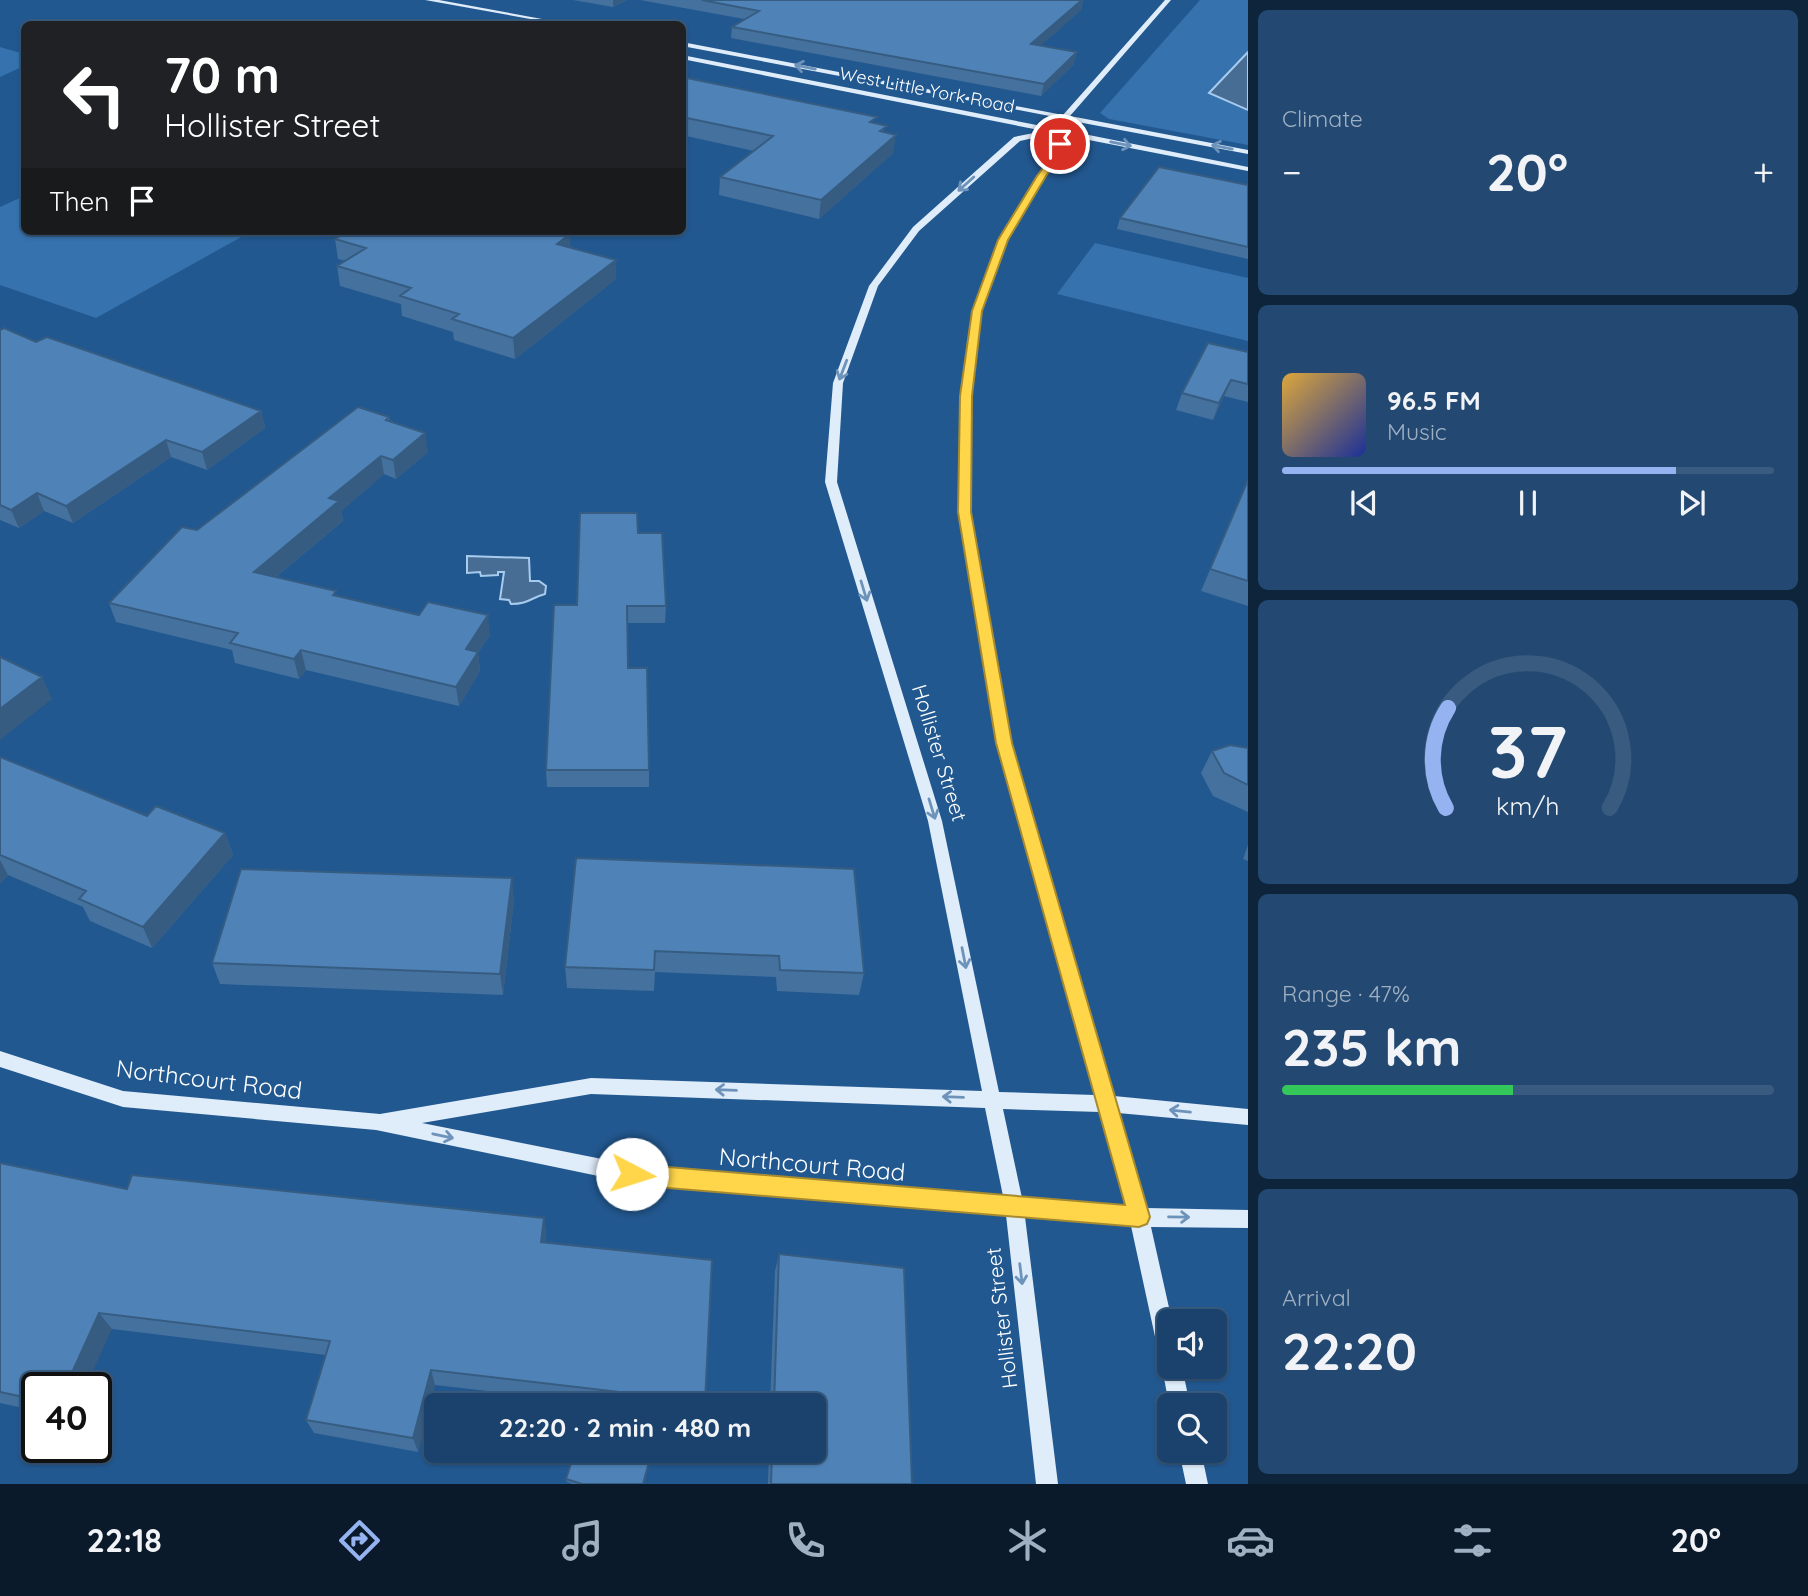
<!DOCTYPE html>
<html lang="en">
<head>
<meta charset="utf-8">
<style>
	:root { --surface:#1a426c; --page:#234972; --text:#f1f3f6; --muted:#9fb0c2; --line:#385b7f; --accent:#95b2f1 }
	body { margin:0; font-family:Quicksand,sans-serif; background:var(--page); color:var(--text); height:100vh; display:flex; flex-direction:column; font-size:26px; white-space:nowrap }
	* { box-sizing:border-box; margin:0 }
	p { font-size:23px; color:var(--muted) }
	.icon { flex:none; width:38px; height:38px; fill:none; stroke:currentColor; stroke-width:2; stroke-linecap:round; stroke-linejoin:round }
	.map { position:relative; flex:1; overflow:hidden }
	.sheet { display:flex; flex-direction:column; gap:10px; padding:10px; background:#0e243b; width:560px }
	.sheet>* { flex:none }
	.hud { position:absolute; left:21px; top:21px; width:665px; height:214px; border-radius:10px; box-shadow:0 2px 5px #0004,0 0 0 2px var(--line); background:#202124; color:#fff; overflow:hidden }
	.buttons { position:absolute; left:1157px; top:1309px; display:grid; gap:14px }
	.buttons a { display:grid; place-items:center; width:70px; height:70px; border-radius:10px; background:var(--surface); box-shadow:0 2px 5px #0004,0 0 0 2px var(--line); font-size:35px }
	.speed { position:absolute; left:21px; top:1372px; display:flex; gap:14px; font-size:35px; font-weight:700; text-align:center }
	.speed>* { display:grid; place-content:center; width:91px; height:91px; border-radius:50%; background:var(--surface); box-shadow:0 2px 5px #0004,0 0 0 2px var(--line); line-height:1 }
	.speed .limit { border:4px solid #111; border-radius:10px; background:#fff; color:#111 }
	.pin { position:absolute; display:grid; place-items:center; width:60px; height:60px; color:#fff; margin:-30px; border:4px solid #fff; border-radius:50%; box-shadow:0 2px 7px #0007 }
	.me { position:absolute; width:77px; margin:-38px; rotate:95deg; stroke-linejoin:round; filter:drop-shadow(0 0 5px #0008) }
	.turn { display:flex; align-items:center; gap:24px; height:147px; padding:0 28px; font-size:32px }
	.turn .icon { width:91px; height:91px; stroke-width:2.5 }
	.turn b { display:block; font-size:49px; line-height:60px }
	.then { display:flex; align-items:center; height:66px; padding:0 28px; background:#0003; gap:14px; font-size:26px }
	.big { font-size:52px; font-weight:700; line-height:1.1 }
	.sheet .tile { flex:1; display:flex; flex-direction:column; justify-content:center; gap:10px; min-width:0; padding:0 24px; border-radius:10px; background:var(--page) }
	.sheet .dial { align-items:center; gap:0 }
	.dial svg { height:182px; overflow:visible; fill:none; stroke:var(--line); stroke-width:7; stroke-linecap:round; text-anchor:middle }
	.dial text { fill:var(--text); stroke:none }
	.song { display:flex; align-items:center; gap:21px }
	.cover { width:84px; height:84px; border-radius:10px; background:linear-gradient(135deg,hsl(40 70% 55%),hsl(230 70% 35%)) }
	.played { height:7px; border-radius:4px; background:linear-gradient(90deg,var(--accent) 80%,var(--line) 80%) }
	.keys { display:flex; justify-content:space-around; direction:ltr }
	.heat { display:flex; justify-content:space-between; align-items:center; font-size:38px; direction:ltr }
	.charge { height:10px; border-radius:5px; background:linear-gradient(90deg,#34c759 47%,var(--line) 0) }
	.trip { position:absolute; left:424px; top:1393px; width:402px; height:70px; border-radius:10px; background:var(--surface); box-shadow:0 2px 5px #0004,0 0 0 2px var(--line); font-weight:700; line-height:70px; text-align:center }
	.tab-bar { display:flex; height:112px; justify-content:space-around; align-items:center; background:#0a1a2b; color:var(--muted) }
	.tab-bar .icon { width:49px; height:49px }
	.tab-bar .on { color:var(--accent) }
	.tab-bar b { font-size:32px; color:var(--text) }
	main { display:flex; flex:1; min-height:0 }
	.map>svg:first-child { display:block }
	.green { fill:#3672ad }
	.water { fill:#476d94; stroke:#a7cbed; stroke-width:2 }
	.lines { fill:none; stroke-linecap:round; stroke-linejoin:round }
	.secondary { fill:#dfecf9; fill-rule:evenodd }
	.wall { fill:#44719e }
	.shaded-wall { fill:#375c81 }
	.building { fill:#4f83b8; stroke:#375c81; stroke-width:2 }
	.oneway { stroke:#6e93ba }
	.route { fill:#ffd54a; stroke:#a68a30; stroke-width:2 }
	.labels { text-anchor:middle; stroke-width:6; stroke-linejoin:round; paint-order:stroke }
	.far-street-label { font-size:18px; fill:#fff; stroke:#225890 }
	.street-label { font-size:21px; fill:#fff; stroke:#225890 }
	.near-street-label { font-size:24px; fill:#fff; stroke:#225890 }
</style>
</head>
<body>
<main>
<div class="map">
<svg width="1248" height="1484" viewBox="0 0 1248 1484">
	<rect width="100%" height="100%" fill="#225890"/>
	<!-- green -->
	<path class="green" d="M1200 0H1248V145L1109 119 1100 113Z
		M0 47 24 54V66L0 77Z
		M24 196V231H252L96 318 0 285V207Z
		M1095 243 1248 278V341L1057 294Z"/>
	<!-- water -->
	<path class="water" d="M1248 52V110L1209 93Z
		M467 556 529 558 530 581H539L546 586 545 594C530 598 529 604 511 604L509 600 500 599 504 572H498V575L481 576 480 572 467 573Z"/>
	<g class="lines">
		<!-- secondary -->
		<path class="secondary" d="M425 0H439L569 24H558Z
			M1165 0H1171L1070 116 1248 150V154L1067 120 1059 129 1248 167V171L1058 134 1060 141 1066 148 1045 176 1007 240 982 311 971 396V512L1011 743 1114 1096 1248 1109V1125L1118 1113 1146 1208 1248 1210V1228L1151 1227 1172 1321H1169V1367H1182L1190 1405H1169L1162 1367 1163 1363 1159 1355 1131 1226 1025 1217 1058 1484H1036L1006 1215 632 1183 376 1130 123 1107 0 1067V1051L123 1091 380 1114 591 1078 982 1091 928 821 825 482 833 383 869 286 913 227 1014 137 1044 131 682 59V55L1052 128 1060 118 682 46V42L1063 115ZM1051 134 1052 141 1058 148 1037 175 999 240 972 311 961 396 959 512 997 743 1095 1095 999 1092 942 821 837 482 843 383 878 286 919 231 1020 141ZM591 1094 985 1108 1003 1196 632 1165 422 1123ZM1003 1109 1100 1112 1127 1207 1022 1198Z
			M1179 1451H1201L1208 1484H1186Z"/>
	</g>
	<!-- wall -->
	<path class="wall" d="M573 0H627L613 7Z
		M640 0H1083L1081 10 1041 45 1074 64 1041 96 731 38 732 27 744 19Z
		M682 77 876 123 886 133 893 153 819 219 719 195 720 177 754 151 682 135Z
		M1248 185V259L1117 229 1120 218Z
		M335 239 570 247 616 279 515 359 454 340 453 332 402 316 401 304 340 286 337 266 346 261 338 259Z
		M0 330 261 411 265 428 207 470 171 457 73 523 44 511 19 528 0 520Z
		M1248 352V402L1224 396 1213 420 1176 410 1182 393Z
		M389 417 390 422 428 452 396 479 384 474 341 511 343 521 276 577 337 596 490 635 478 653 480 671 459 706 306 670 299 679 235 663 232 650 116 622 109 603 197 530Z
		M1248 480V606L1201 591Z
		M638 533 666 606 665 623H627L628 668 649 770V787H547L546 770 577 605Z
		M1248 748V812L1213 796 1201 773 1212 751Z
		M0 757 147 816 225 833 233 855 152 948 90 921 83 907 8 875 0 883Z
		M1248 845V861L1243 859Z
		M576 858 864 973 859 995 777 991 776 977 655 972 654 991 567 988 565 967Z
		M514 900 503 995 220 984 212 963Z
		M0 1163 127 1189 544 1218 546 1235 545 1242 712 1260 704 1405H614L435 1385 418 1452 314 1433 306 1420 326 1355 112 1329 37 1388V1411L0 1403Z
		M779 1254 912 1484H768L769 1451H814V1405H770L775 1271Z
		M648 1466 644 1484H572L567 1482 566 1479Z"/>
	<!-- shaded-wall -->
	<path class="shaded-wall" d="M613 0H627L613 7Z
		M1082 0H1083L1081 10 1029 56 1031 44Z
		M1077 52 1074 64 1041 96 1044 84Z
		M896 135 893 153 819 219 821 200Z
		M570 234V254L557 244Z
		M616 260V279L515 359 513 338Z
		M1231 380 1224 396 1213 420 1219 403Z
		M261 411 265 428 207 470 202 452Z
		M425 433 428 452 396 479 393 460Z
		M166 440 171 457 73 523 66 506Z
		M381 456 384 474 341 511 343 521 259 591 254 572 329 498Z
		M37 493 44 511 19 528 11 510Z
		M488 615 490 635 478 653 480 671 459 706 456 687 466 649Z
		M301 650 306 670 299 679 294 659Z
		M42 677 52 699 0 740V709Z
		M225 833 233 855 152 948 143 927Z
		M0 860 8 875 0 883Z
		M512 878 514 900 503 995 500 974Z
		M544 1218 546 1235 543 1258 541 1242Z
		M99 1313 112 1329 85 1388H65Z
		M431 1370 435 1385 418 1452 413 1438Z"/>
	<!-- building -->
	<path class="building" d="M702 0H1082L1031 44 1077 52 1044 84 732 27 759 11Z
		M682 77 877 117 870 122 887 126 880 131 896 135 821 200 720 177 773 136 682 117Z
		M1159 167 1248 185V247L1120 218Z
		M349 231H557L570 234 557 244 616 260 513 338 452 319 459 314 400 296 411 288 337 266 366 248 335 239Z
		M4 328 36 342 47 337 261 411 202 452 166 440 66 506 37 493 11 510 0 505V330Z
		M1208 343 1248 352V384L1231 380 1219 403 1182 393Z
		M358 407 389 417 386 420 425 433 393 460 381 456 329 498 339 501 254 572 336 591 333 595 419 615 428 602 488 615 466 649 478 652 456 687 301 650 294 659 230 643 238 633 109 603 182 527 197 530Z
		M1248 480V581L1210 569Z
		M580 513H637L638 533H662L666 606H627L628 668H647L649 770H546L554 605H577Z
		M0 657 42 677 0 709Z
		M1230 745 1248 748V785L1224 773 1212 751Z
		M0 757 147 816 156 806 225 833 143 927 79 899 86 891 0 855Z
		M576 858 854 869 864 973 780 970 779 956 655 951 654 970 565 967Z
		M241 869 512 878 500 974 212 963Z
		M0 1163 127 1189 132 1175 544 1218 541 1242 712 1260 705 1402 431 1370 413 1438 306 1420 330 1341 99 1313 65 1388H37V1400L0 1392Z
		M779 1254 904 1268 912 1484H771L772 1451H814V1405H774Z
		M575 1451H615L649 1462 643 1484H582L566 1479Z"/>
	<!-- one-way arrows -->
	<defs><path id="oneway-shaft" d="M-6 0H5M1.5-3L5.5 0L1.5 3" fill="none" stroke-width="1.6" stroke-linecap="round" stroke-linejoin="round" transform="scale(1.75)"/></defs>
	<g class="oneway">
		<use href="#oneway-shaft" transform="translate(805 67) rotate(-169)"/>
		<use href="#oneway-shaft" transform="translate(1121 144) rotate(11)"/>
		<use href="#oneway-shaft" transform="translate(1222 147) rotate(-169)"/>
		<use href="#oneway-shaft" transform="translate(966 184) rotate(138)"/>
		<use href="#oneway-shaft" transform="translate(843 370) rotate(111)"/>
		<use href="#oneway-shaft" transform="translate(864 591) rotate(73)"/>
		<use href="#oneway-shaft" transform="translate(932 809) rotate(73)"/>
		<use href="#oneway-shaft" transform="translate(964 958) rotate(79)"/>
		<use href="#oneway-shaft" transform="translate(726 1090) rotate(-178)"/>
		<use href="#oneway-shaft" transform="translate(953 1097) rotate(-178)"/>
		<use href="#oneway-shaft" transform="translate(1180 1111) rotate(-174)"/>
		<use href="#oneway-shaft" transform="translate(443 1136) rotate(12)"/>
		<use href="#oneway-shaft" transform="translate(1179 1217) rotate(1)"/>
		<use href="#oneway-shaft" transform="translate(1021 1274) rotate(83)"/>
	</g>
	<!-- route -->
	<path class="route" d="M1060 141 1066 148 1046 176 1008 240 982 311 972 396 971 512 1012 743 1150 1217 1147 1224 1139 1227 632 1185 624 1182 621 1174 624 1167 632 1164 1125 1205 996 743 958 512 960 396 972 311 998 240 1037 176 1058 148 1056 144Z"/>
	<g class="labels">
		<!-- far-street labels -->
		<g class="far-street-label">
			<text transform="translate(927 90) rotate(11)" y="6">West Little York Road</text>
		</g>
		<!-- street labels -->
		<g class="street-label">
			<text transform="translate(939 753) rotate(73)" y="7">Hollister Street</text>
			<text transform="translate(1002 1318) rotate(-97)" y="7">Hollister Street</text>
		</g>
		<!-- near-street labels -->
		<g class="near-street-label">
			<text transform="translate(209 1080) rotate(7)" y="8">Northcourt Road</text>
			<text transform="translate(812 1165) rotate(5)" y="8">Northcourt Road</text>
		</g>
	</g>
</svg>
<div class="buttons">
<a><svg class="icon" aria-label="sound" viewBox="0 0 24 24"><path d="M4 9h4l5-4v14l-5-4H4zM17 9q2 3 0 6"/></svg></a>
<a><svg class="icon" aria-label="search" viewBox="0 0 24 24"><circle cx="10" cy="10" r="6"/><path d="M15 15l6 6"/></svg></a>
</div>
<div class="speed"><div class="limit">40</div></div>
<div class="pin" style="left:1060px;top:144px;background:#d93025"><svg class="icon" aria-label="arrive" viewBox="0 0 24 24"><path d="M6 21V4h12l-3 4 3 4H6"/></svg></div>
<svg class="me" style="left:632px;top:1174px" viewBox="-20 -20 40 40"><circle r="19" fill="#fff"/><path d="M0-13L10 11 0 6-10 11z" fill="#ffd54a"/></svg>
<div class="trip">22:20 · 2 min · 480 m</div>
<div class="hud">
<div class="turn"><svg class="icon" aria-label="left" viewBox="0 0 24 24"><path d="M17 20v-9H6M10 6l-5 5 5 5"/></svg><div><b>70 m</b>Hollister Street</div></div>
<div class="then">Then<svg class="icon" aria-label="arrive" viewBox="0 0 24 24"><path d="M6 21V4h12l-3 4 3 4H6"/></svg></div>
</div>
</div>
<section class="sheet">
<div class="tile"><p>Climate</p>
<div class="heat"><a>−</a><b class="big">20°</b><a>+</a></div>
</div>
<div class="tile">
<div class="song"><i class="cover"></i><div><b>96.5 FM</b><p>Music</p></div></div>
<div class="played"></div>
<div class="keys"><svg class="icon" aria-label="previous" viewBox="0 0 24 24"><path d="M18 5L8 12l10 7zM5 5v14"/></svg><svg class="icon" aria-label="pause" viewBox="0 0 24 24"><path d="M8 5v14M16 5v14"/></svg><svg class="icon" aria-label="next" viewBox="0 0 24 24"><path d="M6 5l10 7-10 7zM19 5v14"/></svg></div>
</div>
<div class="tile dial"><svg viewBox="0 0 100 80">
<path d="M14 69A42 42 0 1 1 86 69"/>
<path d="M14 69A42 42 0 0 1 15 25" stroke="#95b2f1"/>
<text x="50" y="56" font-size="32" font-weight="700">37</text>
<text x="50" y="72" font-size="11">km/h</text>
</svg></div>
<div class="tile"><p>Range · 47%</p><b class="big">235 km</b><div class="charge"></div></div>
<div class="tile"><p>Arrival</p><b class="big">22:20</b></div>
</section>
</main>
<nav class="tab-bar">
<b>22:18</b>
<svg class="icon on" aria-label="directions" viewBox="0 0 24 24"><path d="M12 3l9 9-9 9-9-9zM9 14v-3h6M13 9l2 2-2 2"/></svg>
<svg class="icon" aria-label="music" viewBox="0 0 24 24"><path d="M9 18V5l10-2v13"/><circle cx="6" cy="18" r="3"/><circle cx="16" cy="16" r="3"/></svg>
<svg class="icon" aria-label="phone" viewBox="0 0 24 24"><path d="M5 4h4l2 5-3 2q2 4 5 5l2-3 5 2v4C11 20 4 13 5 4z"/></svg>
<svg class="icon" aria-label="climate" viewBox="0 0 24 24"><path d="M12 3v18M4 7l16 10M4 17L20 7"/></svg>
<svg class="icon" aria-label="car" viewBox="0 0 24 24"><path d="M5 17H2v-5l4-1 3-4h7l3 4 3 1v5h-3M9 17h6M6 11h13"/><circle cx="7" cy="17" r="2"/><circle cx="17" cy="17" r="2"/></svg>
<svg class="icon" aria-label="filters" viewBox="0 0 24 24"><path d="M4 7h16M4 17h16"/><circle cx="9" cy="7" r="2"/><circle cx="15" cy="17" r="2"/></svg>
<b>20°</b>
</nav>
</body>
</html>
